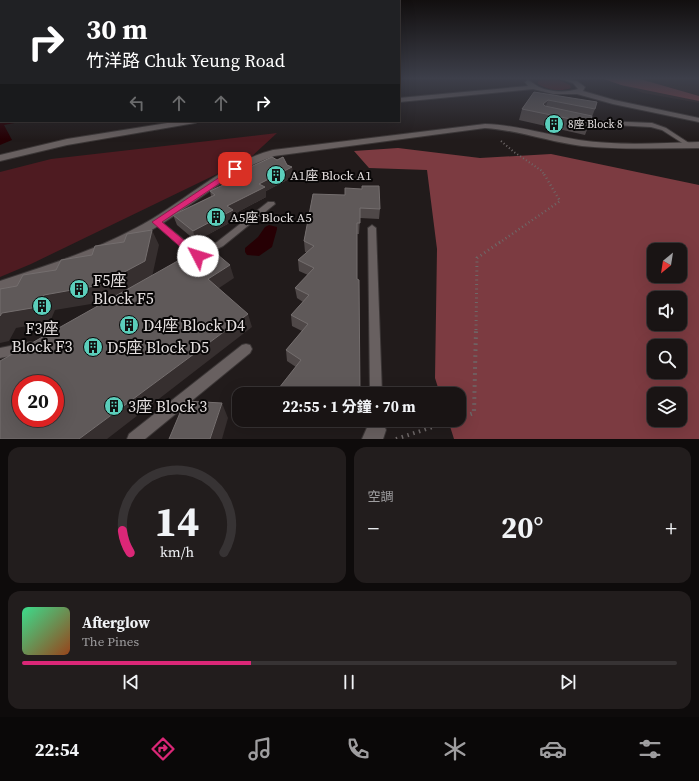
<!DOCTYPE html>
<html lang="zh-TW">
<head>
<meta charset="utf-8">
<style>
	:root { --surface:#191414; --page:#221d1d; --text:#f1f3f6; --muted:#9f9ea0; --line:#373334; --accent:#db2777 }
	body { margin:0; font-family:"Source Serif 4","Noto Sans TC",serif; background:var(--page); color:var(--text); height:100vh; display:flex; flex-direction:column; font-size:15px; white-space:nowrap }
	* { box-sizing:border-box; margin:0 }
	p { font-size:13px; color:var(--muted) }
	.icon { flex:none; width:22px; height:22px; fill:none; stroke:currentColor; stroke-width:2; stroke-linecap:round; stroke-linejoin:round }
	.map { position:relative; height:439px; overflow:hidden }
	.panel { display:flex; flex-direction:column; gap:8px; padding:8px; background:#0e0b0b; flex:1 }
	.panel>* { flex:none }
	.top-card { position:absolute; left:0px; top:0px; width:400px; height:122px; box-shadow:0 4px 16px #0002,0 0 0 1px var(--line); background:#202124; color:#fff; overflow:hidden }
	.needle { width:26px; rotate:210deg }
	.fabs { position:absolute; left:647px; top:243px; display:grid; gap:8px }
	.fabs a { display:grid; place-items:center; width:40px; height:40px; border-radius:8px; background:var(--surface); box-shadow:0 4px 16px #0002,0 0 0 1px var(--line); font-size:20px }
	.speed { position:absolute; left:12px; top:375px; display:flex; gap:8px; font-size:20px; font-weight:700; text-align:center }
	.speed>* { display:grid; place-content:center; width:52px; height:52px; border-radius:50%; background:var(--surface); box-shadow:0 4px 16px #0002,0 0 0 1px var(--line); line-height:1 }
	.speed .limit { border:6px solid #d22; background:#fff; color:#111 }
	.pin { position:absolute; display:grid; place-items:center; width:34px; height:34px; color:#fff; margin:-17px; border-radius:8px; box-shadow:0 2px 6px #0006 }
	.me { position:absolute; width:44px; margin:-22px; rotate:310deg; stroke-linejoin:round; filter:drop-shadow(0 0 3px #0008) }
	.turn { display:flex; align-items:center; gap:14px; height:84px; padding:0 20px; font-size:18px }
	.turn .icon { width:52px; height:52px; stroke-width:2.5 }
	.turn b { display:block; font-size:28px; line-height:34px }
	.lanes { display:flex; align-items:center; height:38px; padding:0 20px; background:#0003; justify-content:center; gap:20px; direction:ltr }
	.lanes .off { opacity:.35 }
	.big { font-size:30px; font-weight:700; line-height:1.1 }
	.panel .tile { flex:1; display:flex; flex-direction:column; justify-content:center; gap:6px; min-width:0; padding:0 14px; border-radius:12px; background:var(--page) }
	.panel .dial { align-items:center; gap:0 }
	.dial svg { height:104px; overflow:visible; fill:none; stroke:var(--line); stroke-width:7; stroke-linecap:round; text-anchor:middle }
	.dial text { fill:var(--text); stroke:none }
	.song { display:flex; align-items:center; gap:12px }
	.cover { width:48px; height:48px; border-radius:6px; background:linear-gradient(135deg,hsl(150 70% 55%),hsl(20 70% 35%)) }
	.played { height:4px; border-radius:2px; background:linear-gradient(90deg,var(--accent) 35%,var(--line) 35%) }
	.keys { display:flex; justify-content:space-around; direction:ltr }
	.heat { display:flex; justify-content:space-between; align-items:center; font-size:22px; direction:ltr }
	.panel .tiles { flex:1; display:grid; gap:8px; grid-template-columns:1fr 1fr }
	.tile:last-child { grid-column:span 2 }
	.trip { position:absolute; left:232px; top:387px; width:234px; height:40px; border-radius:12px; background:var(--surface); box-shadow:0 4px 16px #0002,0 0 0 1px var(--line); font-weight:700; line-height:40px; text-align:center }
	.menu { display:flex; height:64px; justify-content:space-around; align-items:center; background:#0a0808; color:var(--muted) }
	.menu .icon { width:28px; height:28px }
	.menu .selected { color:var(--accent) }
	.menu b { font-size:18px; color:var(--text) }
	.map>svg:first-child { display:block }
	.built { fill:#2f2222 }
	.green { fill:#4e1b21 }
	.forest { fill:#7c3b41; fill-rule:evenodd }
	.water { fill:#260004 }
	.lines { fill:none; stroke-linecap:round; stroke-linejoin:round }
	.lane-casing { stroke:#3b3636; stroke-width:2 }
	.street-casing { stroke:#3b3636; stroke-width:2 }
	.secondary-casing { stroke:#3b3636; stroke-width:2 }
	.path-far3 { stroke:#6e6868; stroke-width:2; stroke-dasharray:1 2.5; stroke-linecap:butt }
	.path-far2 { stroke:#6e6868; stroke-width:2.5; stroke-dasharray:1 3; stroke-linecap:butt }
	.path-far1 { stroke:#6e6868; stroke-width:3; stroke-dasharray:1 3.5; stroke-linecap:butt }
	.path { stroke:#6e6868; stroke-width:4; stroke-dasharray:1.5 4.5; stroke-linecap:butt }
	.lane { fill:#686060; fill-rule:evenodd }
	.street { fill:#686060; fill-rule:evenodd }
	.secondary { fill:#686060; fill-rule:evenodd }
	.wall { fill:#4f4848 }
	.shaded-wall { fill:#362f2f }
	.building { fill:#5f5959; stroke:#746e6e; fill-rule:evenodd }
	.route { fill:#db2777; stroke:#8e194d }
	.labels { text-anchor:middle; stroke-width:4; stroke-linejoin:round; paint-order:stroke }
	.far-poi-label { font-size:11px; fill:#e5e0e0; stroke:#090707; text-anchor:start }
	.poi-label { font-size:13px; fill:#e5e0e0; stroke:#090707; text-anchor:start }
	.near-poi-label { font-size:16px; fill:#e5e0e0; stroke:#090707; text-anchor:start }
</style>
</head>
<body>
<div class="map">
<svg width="699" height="439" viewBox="0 0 699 439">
	<rect width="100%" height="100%" fill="#211b1b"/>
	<!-- built -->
	<path class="built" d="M605 79H699V103L643 93Z"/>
	<!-- green -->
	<path class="green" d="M544 79 559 80 570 85 571 88C561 92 547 90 538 84V81Z
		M277 133 250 158 31 264 0 277V172L51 159Z"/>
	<!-- forest -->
	<path class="forest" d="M604 79H640L699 96V101L621 85Z
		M398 148 480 158 551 154 699 185V439H454L448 420H459V394H440L435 378 437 249 427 170 369 168 354 151ZM654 250H680V276H654ZM654 298H680V324H654ZM654 346H680V372H654ZM654 394H680V420H654Z"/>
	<!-- water -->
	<path class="water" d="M0 79 1 121H25L4 125 12 140 0 145Z
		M269 225 277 227V229L272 247 259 256 247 255 245 252V248L258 237 265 227Z"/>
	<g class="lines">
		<!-- lane casing -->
		<g class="lane-casing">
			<path id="lane" d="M580 120 652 123 666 128 692 145 689 147 687 146 662 130 651 127 578 123V121Z
				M268 202H274L275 204 223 246 198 259 195 258 152 222 153 220H159L199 252 217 242Z
				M372 225 376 228 382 394H370L368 228Z
				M30 342 34 343 36 347 34 351 0 358V348Z
				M246 344 250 345 252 349 250 353 145 439H127L129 434 242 345Z"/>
		</g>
		<!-- street casing -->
		<g class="street-casing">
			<path id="street" d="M485 124C517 125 547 135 579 140 618 146 659 143 699 142V148C660 148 621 150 582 146 549 142 518 130 485 128L274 156C231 171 198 201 160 225 111 255 55 275 0 293V281C52 264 105 247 152 219 192 195 227 162 273 150Z
				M375 420 383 423 386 430 383 439H362L369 423Z"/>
		</g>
		<!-- secondary casing -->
		<g class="secondary-casing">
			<path id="secondary" d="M561 79 577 81 585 87 583 91 614 100 699 118V122L613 104 577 94H553L533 89 399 102V98L528 86 525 82 528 80C532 82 535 85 539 87 550 92 566 93 578 89L573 83Z
				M180 121H199L195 123 67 145 0 161V155L67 139Z"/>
		</g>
		<!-- path-far3 -->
		<path class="path-far3" d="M501 141 514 152 542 171 544 175"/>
		<!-- path-far2 -->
		<path class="path-far2" d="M499 243 560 201 544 174"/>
		<!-- path-far1 -->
		<path class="path-far1" d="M476 330 477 258 500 242"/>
		<!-- path -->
		<path class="path" d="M459 418 474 413 476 329
			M396 439 454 420"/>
		<!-- lane -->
		<use href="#lane" class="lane"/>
		<!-- street -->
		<use href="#street" class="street"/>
		<!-- secondary -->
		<use href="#secondary" class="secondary"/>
	</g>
	<!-- wall -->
	<path class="wall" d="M534 92 595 109 585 135 519 120 522 109Z
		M287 165 292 167 293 177 266 191V197L234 214 235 220 196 241 177 225 173 215 211 196 210 191 243 176 242 171Z
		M313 194 380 209 379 219 360 218 359 234H357V279L360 394H280L279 388 296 367 287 361 286 350 302 331 292 326 291 315 303 302 297 298 295 288 308 275 299 271 298 260 307 252H305L304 241Z"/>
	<!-- shaded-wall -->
	<path class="shaded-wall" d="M548 100 544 112 543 104Z
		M292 167 293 177 266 191V197L234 214 235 220 196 241 193 231 259 184Z
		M152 230 159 245 152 277 109 301 55 310 50 322 16 328 9 341 0 343V316L2 313 44 295Z
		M230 265 234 278 213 292 208 279Z
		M248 314 252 327 107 439H79Z
		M222 403 228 418 222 439H210Z"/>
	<!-- building -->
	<path class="building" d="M534 92 597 102 595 109 548 100 543 104 545 106 592 116 590 123 522 109Z
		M272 157 277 160 283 157 287 165 292 167 259 184 265 187 227 206 233 210 193 231 173 215 215 195 210 191 247 174 242 171Z
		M362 186H379L380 209 360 208V223H357V279L359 280 360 394H288L279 388 301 360 286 350 308 324 291 315 309 295 295 288 314 268 298 260 314 246 304 241 313 194 345 195V188L362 189Z
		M152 230 145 261 100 285 44 295 38 307 2 313 0 316V289L17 286 23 275 56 270 61 260 92 255 95 246 124 242 127 234Z
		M206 245 230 265 208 279 248 314 79 439H0V361ZM21 384H55V418H21Z
		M185 401 222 403 210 439H169Z"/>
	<!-- sky -->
	<linearGradient id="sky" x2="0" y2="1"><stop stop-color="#120f0f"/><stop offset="0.56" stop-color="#3d3f4a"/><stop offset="1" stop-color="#3d3f4a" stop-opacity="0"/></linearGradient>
	<rect width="699" height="140" fill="url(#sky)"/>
	<!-- route -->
	<path class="route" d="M235 167 239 169 238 171 162 222 203 256 201 259H194L152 222Z"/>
	<!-- icons -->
	<defs>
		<g id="building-disc" transform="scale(1)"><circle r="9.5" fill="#5bcebb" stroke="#090707"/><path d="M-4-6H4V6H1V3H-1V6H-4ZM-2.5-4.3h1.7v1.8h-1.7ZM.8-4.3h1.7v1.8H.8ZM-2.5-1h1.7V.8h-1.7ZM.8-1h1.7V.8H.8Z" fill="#111"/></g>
	</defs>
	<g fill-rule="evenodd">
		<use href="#building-disc" x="554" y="124"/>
		<use href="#building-disc" x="276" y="175"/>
		<use href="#building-disc" x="216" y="217"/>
		<use href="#building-disc" x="79" y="289"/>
		<use href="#building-disc" x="42" y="306"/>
		<use href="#building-disc" x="129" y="325"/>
		<use href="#building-disc" x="93" y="347"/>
		<use href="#building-disc" x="114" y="406"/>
	</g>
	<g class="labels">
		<!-- far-poi labels -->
		<g class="far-poi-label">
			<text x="568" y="128">8座 Block 8</text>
		</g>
		<!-- poi labels -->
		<g class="poi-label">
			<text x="290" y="180">A1座 Block A1</text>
			<text x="230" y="222">A5座 Block A5</text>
		</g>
		<!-- near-poi labels -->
		<g class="near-poi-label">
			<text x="93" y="286">F5座<tspan x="93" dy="18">Block F5</tspan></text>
			<text x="143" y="331">D4座 Block D4</text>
			<text x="42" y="334" text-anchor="middle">F3座<tspan x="42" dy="18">Block F3</tspan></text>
			<text x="107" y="353">D5座 Block D5</text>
			<text x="128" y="412">3座 Block 3</text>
		</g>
	</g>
</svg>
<div class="fabs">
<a><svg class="needle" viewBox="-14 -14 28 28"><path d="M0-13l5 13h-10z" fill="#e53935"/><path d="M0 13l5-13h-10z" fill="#9f9ea0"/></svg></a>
<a><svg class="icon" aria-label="sound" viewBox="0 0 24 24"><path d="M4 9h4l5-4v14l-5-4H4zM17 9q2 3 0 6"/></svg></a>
<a><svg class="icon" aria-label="search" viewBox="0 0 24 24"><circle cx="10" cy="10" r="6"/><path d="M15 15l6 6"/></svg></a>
<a><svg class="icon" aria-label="layers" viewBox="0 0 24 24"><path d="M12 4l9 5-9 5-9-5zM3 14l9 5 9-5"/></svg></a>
</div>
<div class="speed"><div class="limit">20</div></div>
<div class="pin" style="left:235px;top:169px;background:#d93025"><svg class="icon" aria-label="arrive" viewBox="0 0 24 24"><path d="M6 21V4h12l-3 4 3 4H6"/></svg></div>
<svg class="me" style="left:198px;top:256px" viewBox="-20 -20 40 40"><circle r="19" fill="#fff"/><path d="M0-13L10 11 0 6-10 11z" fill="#db2777"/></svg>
<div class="trip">22:55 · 1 分鐘 · 70 m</div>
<div class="top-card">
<div class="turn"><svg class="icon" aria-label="right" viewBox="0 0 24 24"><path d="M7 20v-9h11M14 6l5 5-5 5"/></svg><div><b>30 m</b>竹洋路 Chuk Yeung Road</div></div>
<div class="lanes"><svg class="icon off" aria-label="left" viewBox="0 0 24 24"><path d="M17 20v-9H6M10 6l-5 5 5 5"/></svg><svg class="icon off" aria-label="ahead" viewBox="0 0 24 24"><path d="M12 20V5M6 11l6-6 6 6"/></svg><svg class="icon off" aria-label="ahead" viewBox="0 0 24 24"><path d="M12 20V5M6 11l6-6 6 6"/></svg><svg class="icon" aria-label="right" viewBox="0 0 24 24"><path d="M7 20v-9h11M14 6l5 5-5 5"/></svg></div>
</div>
</div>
<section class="panel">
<div class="tiles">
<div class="tile dial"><svg viewBox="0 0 100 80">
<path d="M14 69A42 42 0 1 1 86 69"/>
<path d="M14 69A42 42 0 0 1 8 52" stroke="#db2777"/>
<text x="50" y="56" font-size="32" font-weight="700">14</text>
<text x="50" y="72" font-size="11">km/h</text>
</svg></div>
<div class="tile"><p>空調</p>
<div class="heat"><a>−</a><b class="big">20°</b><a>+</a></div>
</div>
<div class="tile">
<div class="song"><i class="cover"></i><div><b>Afterglow</b><p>The Pines</p></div></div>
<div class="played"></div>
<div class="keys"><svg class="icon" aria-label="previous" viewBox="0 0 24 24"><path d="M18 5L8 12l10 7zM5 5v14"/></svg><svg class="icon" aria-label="pause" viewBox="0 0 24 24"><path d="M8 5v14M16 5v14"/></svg><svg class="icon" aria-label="next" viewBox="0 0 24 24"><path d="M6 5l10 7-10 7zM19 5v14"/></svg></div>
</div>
</div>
</section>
<nav class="menu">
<b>22:54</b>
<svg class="icon selected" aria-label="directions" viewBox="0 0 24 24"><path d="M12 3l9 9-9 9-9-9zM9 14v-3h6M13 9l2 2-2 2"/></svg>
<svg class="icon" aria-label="music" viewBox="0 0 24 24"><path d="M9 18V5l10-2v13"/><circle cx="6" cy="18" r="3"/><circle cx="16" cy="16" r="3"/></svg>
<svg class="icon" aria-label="phone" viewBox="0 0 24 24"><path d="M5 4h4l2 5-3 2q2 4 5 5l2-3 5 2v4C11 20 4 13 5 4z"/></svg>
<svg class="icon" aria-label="climate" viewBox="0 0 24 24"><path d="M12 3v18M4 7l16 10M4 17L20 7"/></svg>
<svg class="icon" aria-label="car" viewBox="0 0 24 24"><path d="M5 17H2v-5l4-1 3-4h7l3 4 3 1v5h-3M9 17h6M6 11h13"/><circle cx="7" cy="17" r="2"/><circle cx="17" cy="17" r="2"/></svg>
<svg class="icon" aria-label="filters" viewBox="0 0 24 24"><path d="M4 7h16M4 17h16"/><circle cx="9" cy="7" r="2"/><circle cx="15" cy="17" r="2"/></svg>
</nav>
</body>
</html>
